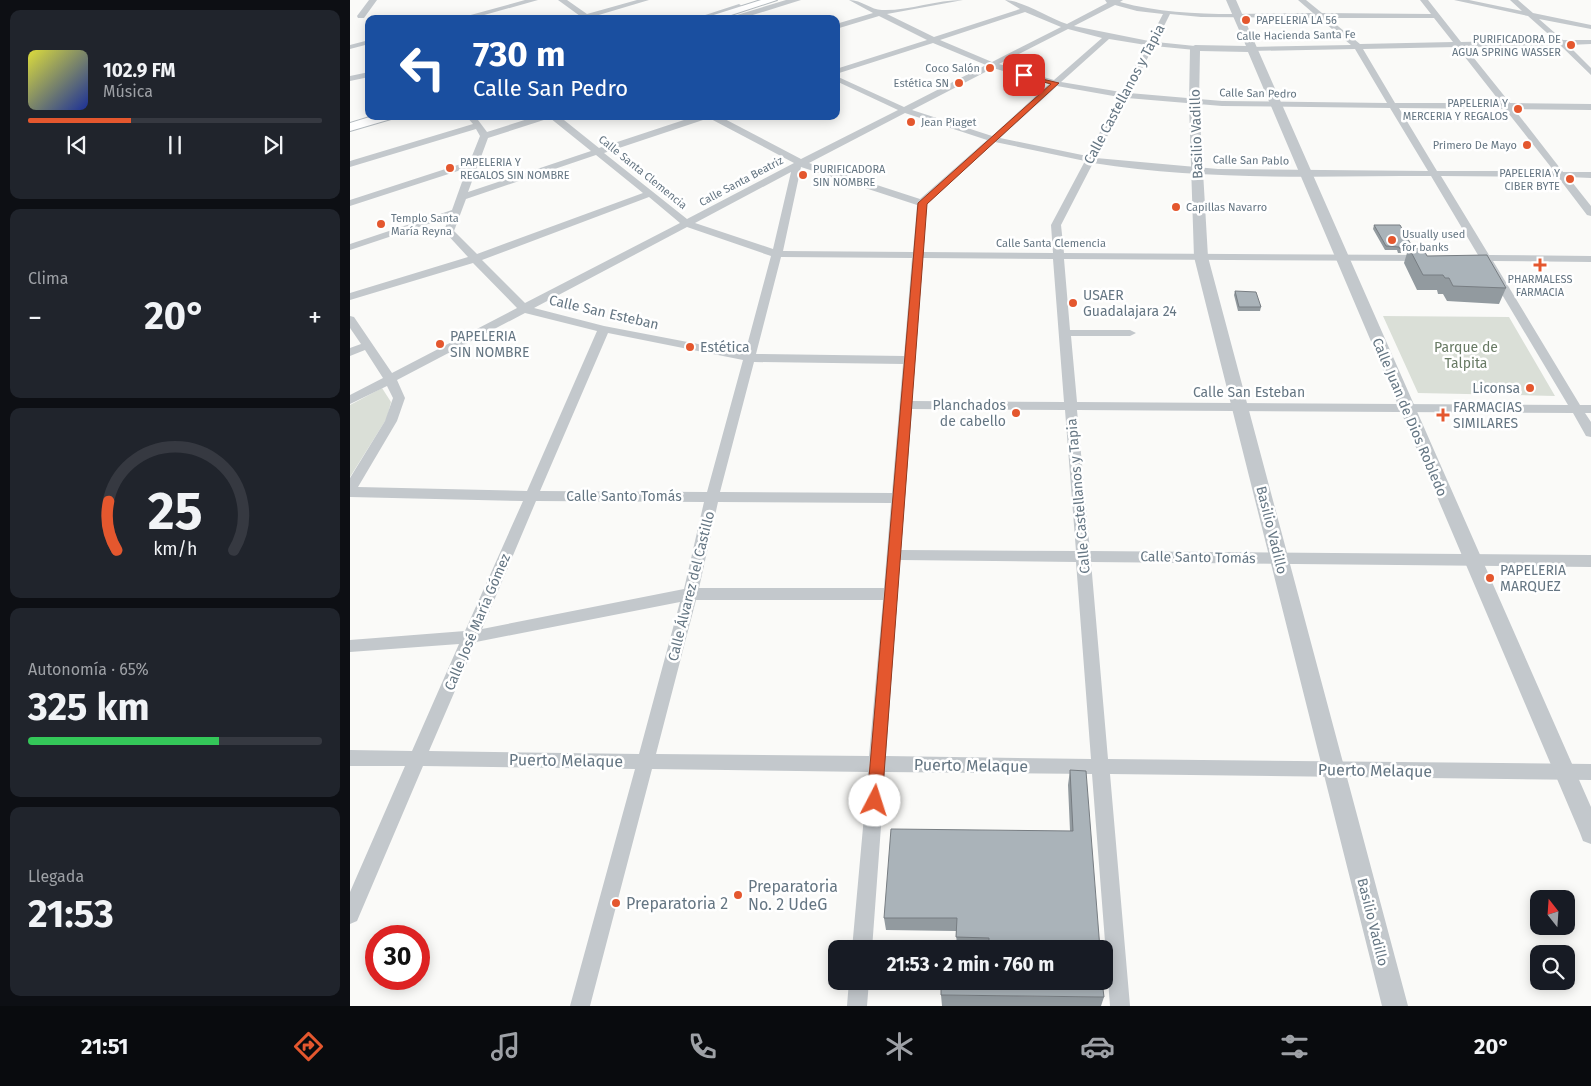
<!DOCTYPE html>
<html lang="es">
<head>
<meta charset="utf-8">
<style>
	:root { --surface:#171b24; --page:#20242c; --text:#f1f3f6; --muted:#9ea1a6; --line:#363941; --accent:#e4572e }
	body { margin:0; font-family:"Fira Sans",sans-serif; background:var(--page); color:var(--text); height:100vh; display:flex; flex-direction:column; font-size:19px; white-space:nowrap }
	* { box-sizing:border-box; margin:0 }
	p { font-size:16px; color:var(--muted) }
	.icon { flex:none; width:28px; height:28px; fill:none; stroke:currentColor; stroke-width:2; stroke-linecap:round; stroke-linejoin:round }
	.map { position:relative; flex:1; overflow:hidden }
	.drawer { display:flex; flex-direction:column; gap:10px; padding:10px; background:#0d0f14; width:350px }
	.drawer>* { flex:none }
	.hud { position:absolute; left:15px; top:15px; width:475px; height:105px; border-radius:10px; box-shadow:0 2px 12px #0003; background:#1a4fa0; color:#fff; overflow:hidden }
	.needle { width:32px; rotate:343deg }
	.fabs { position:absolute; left:1180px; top:890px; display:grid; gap:10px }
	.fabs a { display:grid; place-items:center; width:45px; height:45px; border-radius:10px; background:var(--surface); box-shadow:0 2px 12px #0003; font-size:25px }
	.speed { position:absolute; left:15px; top:925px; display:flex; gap:10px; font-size:25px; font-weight:700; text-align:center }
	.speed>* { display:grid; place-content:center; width:65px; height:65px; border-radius:50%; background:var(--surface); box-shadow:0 2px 12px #0003; line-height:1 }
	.speed .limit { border:8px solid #d22; background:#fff; color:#111 }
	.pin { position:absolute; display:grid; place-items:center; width:42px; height:42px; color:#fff; margin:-21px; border-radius:10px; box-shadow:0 2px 8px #0006 }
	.me { position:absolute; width:55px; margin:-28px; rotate:5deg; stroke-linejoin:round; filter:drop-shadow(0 0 4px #0008) }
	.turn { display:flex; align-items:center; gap:18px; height:105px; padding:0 25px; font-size:22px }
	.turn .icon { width:65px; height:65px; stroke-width:2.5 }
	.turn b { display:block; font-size:35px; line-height:42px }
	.big { font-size:38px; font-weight:700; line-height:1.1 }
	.drawer .card { flex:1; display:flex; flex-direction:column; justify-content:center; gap:8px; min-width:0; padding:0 18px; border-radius:10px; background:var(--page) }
	.drawer .dial { align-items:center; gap:0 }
	.dial svg { height:130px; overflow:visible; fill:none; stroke:var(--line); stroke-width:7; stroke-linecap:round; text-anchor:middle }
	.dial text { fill:var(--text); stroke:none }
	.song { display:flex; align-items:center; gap:15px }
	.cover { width:60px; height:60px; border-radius:8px; background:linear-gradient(135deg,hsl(60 70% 55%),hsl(230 70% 35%)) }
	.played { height:5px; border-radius:2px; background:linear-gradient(90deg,var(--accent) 35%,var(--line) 35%) }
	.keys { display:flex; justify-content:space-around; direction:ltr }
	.heat { display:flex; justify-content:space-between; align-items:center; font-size:28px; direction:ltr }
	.charge { height:8px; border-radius:4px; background:linear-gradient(90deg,#34c759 65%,var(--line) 0) }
	.trip { position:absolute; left:478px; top:940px; width:285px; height:50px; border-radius:10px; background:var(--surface); box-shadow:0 2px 12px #0003; font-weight:700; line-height:50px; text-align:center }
	.tab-bar { display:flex; height:80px; justify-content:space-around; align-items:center; background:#090b0e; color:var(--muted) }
	.tab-bar .icon { width:35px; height:35px }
	.tab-bar .on { color:var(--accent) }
	.tab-bar b { font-size:22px; color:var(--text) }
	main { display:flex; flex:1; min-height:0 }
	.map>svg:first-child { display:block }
	.green { fill:#dadfd7 }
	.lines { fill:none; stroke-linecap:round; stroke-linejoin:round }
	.secondary-casing { stroke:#b3babf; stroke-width:2 }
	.minor { fill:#c3c8cc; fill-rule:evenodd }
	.tertiary { fill:#c3c8cc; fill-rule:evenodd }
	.secondary { fill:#fff; fill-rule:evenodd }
	.wall { fill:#929a9f }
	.building { fill:#aab3b9; stroke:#777d82 }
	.route { fill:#e4572e; stroke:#94391e }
	.poi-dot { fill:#e4572e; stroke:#fff; stroke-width:2 }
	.labels { text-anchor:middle; stroke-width:5; stroke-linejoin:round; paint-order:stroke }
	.far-poi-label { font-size:11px; fill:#657683; stroke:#fff; text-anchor:start }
	.far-street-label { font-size:11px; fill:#657683; stroke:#fff }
	.street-label { font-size:14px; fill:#657683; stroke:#fff }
	.poi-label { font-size:14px; fill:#657683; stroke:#fff; text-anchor:start }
	.park-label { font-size:14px; fill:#687a64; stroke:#fff }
	.near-street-label { font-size:16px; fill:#657683; stroke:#fff }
	.near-poi-label { font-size:16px; fill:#657683; stroke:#fff; text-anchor:start }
</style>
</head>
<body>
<main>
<section class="drawer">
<div class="card">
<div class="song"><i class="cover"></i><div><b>102.9 FM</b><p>Música</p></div></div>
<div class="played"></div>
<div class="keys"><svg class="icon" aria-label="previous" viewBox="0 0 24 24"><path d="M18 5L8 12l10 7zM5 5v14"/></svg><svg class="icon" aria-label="pause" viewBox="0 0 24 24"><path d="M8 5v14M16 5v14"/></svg><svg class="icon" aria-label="next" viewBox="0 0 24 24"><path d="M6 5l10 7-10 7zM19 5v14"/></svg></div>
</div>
<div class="card"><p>Clima</p>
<div class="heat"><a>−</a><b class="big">20°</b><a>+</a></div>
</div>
<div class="card dial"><svg viewBox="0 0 100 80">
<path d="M14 69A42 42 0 1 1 86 69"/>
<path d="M14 69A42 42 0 0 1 9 39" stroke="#e4572e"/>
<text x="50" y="56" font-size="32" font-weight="700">25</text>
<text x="50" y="72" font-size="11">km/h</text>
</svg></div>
<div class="card"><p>Autonomía · 65%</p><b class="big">325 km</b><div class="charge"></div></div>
<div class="card"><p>Llegada</p><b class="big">21:53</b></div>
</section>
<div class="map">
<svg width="1241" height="1006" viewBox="0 0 1241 1006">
	<rect width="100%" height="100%" fill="#fafaf8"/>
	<!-- green -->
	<path class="green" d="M1033 316 1159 317 1205 396 1068 393Z
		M32 388 41 402 37 418 0 477V405Z"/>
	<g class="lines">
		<!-- secondary casing -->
		<g class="secondary-casing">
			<path id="secondary" d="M411 0H427L369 19H351Z
				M23 116H43L41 119 0 131V123Z"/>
		</g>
		<!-- minor -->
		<path class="minor" d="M19 0H27L14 18H8L7 16Z
			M175 0H188L120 19H106Z
			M208 0H217L237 14 287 0H299L242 17 244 19H222L230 16Z
			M499 0C512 0 521 10 532 10 558 11 585 0 613 0L537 14 584 37 670 9 655 0C671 0 699 18 717 24L757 3 755 0H773L770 2C832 19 900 13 963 13L948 0H956L972 13 1081 14 1070 0H1078L1111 42 1205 40 1178 16 1104 0H1119L1172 11 1160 0H1168L1183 13 1241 25V29L1189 19 1213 40H1241V44L1218 45 1241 68V75L1210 45 1115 47 1160 103 1241 104V110L1164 109 1213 172H1241V178L1218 177 1241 206V216L1237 215 1208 177 1091 176 1139 255 1241 256V262L1143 261 1230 405H1241V413H1235L1241 422V437L1236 436 1223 413 727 410 740 551 1241 555V567L741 562 758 759 1241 764V780L760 774 780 1006H760L742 774 535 772 522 949H502L518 772 302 769 240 1006H220L285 769 73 766 7 921 0 924V892L55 766H0V750L62 751 109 644 0 652V640L115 631 173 501 0 497V478L35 421 43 398 37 386 0 404V395L33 378 15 350 0 356V348L11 344 0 328V316L4 317 42 373 167 308 123 263 0 300V293L118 257 94 231 99 217 0 250V244L102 210 117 168 0 206V200L120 161 130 136 126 129 0 167V161L123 124 116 116H125L137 132 187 116H209L249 148 346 116H369L451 159 548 110 486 81V76L554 107 636 65 583 43 486 74V69L577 40 529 16 486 29V24L523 13ZM765 5 787 11 813 14 799 41 724 26ZM675 12 711 27 642 62 590 40ZM820 14 851 17 969 18 1001 45 901 47 897 49 901 51 1005 49 1037 103 872 101 779 93 804 46 845 50 849 48 845 46 806 42ZM978 18H1084L1103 42 1010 44ZM718 29 752 38 704 80 649 64ZM759 39 796 45 771 92 711 82ZM1107 47 1151 103H1045L1013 49ZM643 68 699 84 642 136 562 110ZM707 86 769 97 737 156 650 138ZM777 98 872 106 1040 108 1078 171 868 169 746 158ZM1049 108 1155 109 1204 171H1087ZM555 113 637 140 570 199 459 163ZM200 118 241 151 118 192 138 138ZM359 118 444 163 337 219 254 153ZM645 142 735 161 701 225 703 253 573 252 577 204ZM246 155 293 193 127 254 104 231 116 199ZM743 163C855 181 969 176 1081 176L1128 255H1119L1114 258 1119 261H1132L1218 405 727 402 721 336H780L786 333 780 330H720L714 259 1073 261 1078 258 1073 255 714 253 711 225ZM451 167 567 205 563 252 433 251ZM441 172 423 249 345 223ZM299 197 330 223 175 303 132 260ZM337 227 421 256 395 353 254 326 184 308ZM431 257 562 258 554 356 406 354ZM573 258 703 259 714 402 562 401ZM175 313 247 331 177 491 8 487 47 421 55 398 47 380ZM258 333 393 360 357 492 190 491ZM404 362 553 364 542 493 370 492ZM562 409 715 410 726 551 551 550ZM186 501 354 502 334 589 132 629ZM368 502 541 503 534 588H349ZM550 560 726 562 741 759 536 756ZM346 600H533L519 756 306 754ZM330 602 289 754 79 751 126 642Z
			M19 40V44L0 49V45Z
			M19 72V77L0 81V76Z
			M499 981H519L517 1006H497Z"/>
		<!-- tertiary -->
		<path class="tertiary" d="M436 0H451L390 19H374Z
			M876 0H886L1241 807V844L1233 841 1230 833 898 52 850 51 849 103 858 257 1058 1006H1032L844 257 839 103 840 48 845 45 896 46Z
			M389 4 394 7 392 9 359 19H343Z"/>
		<!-- secondary -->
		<use href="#secondary" class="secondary"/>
	</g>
	<!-- wall -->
	<path class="wall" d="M1024 225 1077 256 1156 288 1149 304 1097 301 1093 294H1088L1087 290H1067L1054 263 1057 253H1048L1047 250H1035L1023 229Z
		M885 291 911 307 910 311H888L884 295Z
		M720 770 750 949H607L606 931 536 930 534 918 720 831 718 785Z
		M591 995 754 997 751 1006H592Z"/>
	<!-- building -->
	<path class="building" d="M1024 225H1050L1063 248H1059V249H1050L1049 247 1036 246Z
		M1059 248H1073L1077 256 1137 255 1156 288 1103 286 1099 278H1095L1093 275H1073Z
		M885 291 906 292 911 307H889Z
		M720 770 736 771 750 949H639V938L606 937 607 918H534L541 829 723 831Z
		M591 981H752L754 997 591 995Z"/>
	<!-- route -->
	<path class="route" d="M671 74 709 83 577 204 532 801 530 806 525 808 520 806 517 801 568 203 701 84 671 76Z"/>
	<!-- markers -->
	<g class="poi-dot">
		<circle cx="896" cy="20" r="5"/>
		<circle cx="1221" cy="45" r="5"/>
		<circle cx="640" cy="68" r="5"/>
		<circle cx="609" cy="83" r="5"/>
		<circle cx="1168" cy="109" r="5"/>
		<circle cx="561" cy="122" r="5"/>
		<circle cx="1177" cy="145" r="5"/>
		<circle cx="100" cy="168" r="5"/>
		<circle cx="453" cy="175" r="5"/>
		<circle cx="1220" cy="179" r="5"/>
		<circle cx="826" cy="207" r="5"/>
		<circle cx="31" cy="224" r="5"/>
		<circle cx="1042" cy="240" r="5"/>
		<path d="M1187.5 257.5h5v5h5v5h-5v5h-5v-5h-5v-5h5z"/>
		<circle cx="723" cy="303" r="5"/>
		<circle cx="90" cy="344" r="5"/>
		<circle cx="340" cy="347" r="5"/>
		<circle cx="1180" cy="388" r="5"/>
		<circle cx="666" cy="413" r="5"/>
		<path d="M1090.5 407.5h5v5h5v5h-5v5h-5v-5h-5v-5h5z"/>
		<circle cx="1140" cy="578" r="5"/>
		<circle cx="388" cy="895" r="5"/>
		<circle cx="266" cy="903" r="5"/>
	</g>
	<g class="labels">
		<!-- far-poi labels -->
		<g class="far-poi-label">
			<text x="906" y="24">PAPELERIA LA 56</text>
			<text x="1211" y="43" text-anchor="end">PURIFICADORA DE<tspan x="1211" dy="13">AGUA SPRING WASSER</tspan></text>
			<text x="630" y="72" text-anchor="end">Coco Salón</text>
			<text x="599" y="87" text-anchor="end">Estética SN</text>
			<text x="1158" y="107" text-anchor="end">PAPELERIA Y<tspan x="1158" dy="13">MERCERIA Y REGALOS</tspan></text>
			<text x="571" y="126">Jean Piaget</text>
			<text x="1167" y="149" text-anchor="end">Primero De Mayo</text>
			<text x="110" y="166">PAPELERIA Y<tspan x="110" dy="13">REGALOS SIN NOMBRE</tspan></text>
			<text x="463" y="173">PURIFICADORA<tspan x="463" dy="13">SIN NOMBRE</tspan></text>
			<text x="1210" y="177" text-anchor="end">PAPELERIA Y<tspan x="1210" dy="13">CIBER BYTE</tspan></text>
			<text x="836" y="211">Capillas Navarro</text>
			<text x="41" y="222">Templo Santa<tspan x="41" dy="13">María Reyna</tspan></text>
			<text x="1052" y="238">Usually used<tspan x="1052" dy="13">for banks</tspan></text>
			<text x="1190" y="283" text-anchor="middle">PHARMALESS<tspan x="1190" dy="13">FARMACIA</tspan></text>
		</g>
		<!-- far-street labels -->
		<g class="far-street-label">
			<text transform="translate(946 35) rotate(-1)" y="4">Calle Hacienda Santa Fe</text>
			<text transform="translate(908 93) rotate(1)" y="4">Calle San Pedro</text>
			<text transform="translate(901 160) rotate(1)" y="4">Calle San Pablo</text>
			<text transform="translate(293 172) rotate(39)" y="4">Calle Santa Clemencia</text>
			<text transform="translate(391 181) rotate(-28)" y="4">Calle Santa Beatriz</text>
			<text x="701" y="247">Calle Santa Clemencia</text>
		</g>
		<!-- street labels -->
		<g class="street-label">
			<text transform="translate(774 94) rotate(-62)" y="5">Calle Castellanos y Tapia</text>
			<text transform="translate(846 134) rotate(-92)" y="5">Basilio Vadillo</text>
			<text transform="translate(254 312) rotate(13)" y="5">Calle San Esteban</text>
			<text x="899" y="397">Calle San Esteban</text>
			<text transform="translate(1060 417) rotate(67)" y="5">Calle Juan de Dios Robledo</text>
			<text x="274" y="501">Calle Santo Tomás</text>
			<text transform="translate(728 496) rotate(-95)" y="5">Calle Castellanos y Tapia</text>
			<text transform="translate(922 530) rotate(76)" y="5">Basilio Vadillo</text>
			<text transform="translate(848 557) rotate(1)" y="5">Calle Santo Tomás</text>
			<text transform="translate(341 586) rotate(-76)" y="5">Calle Álvarez del Castillo</text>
			<text transform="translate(127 622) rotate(-67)" y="5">Calle José María Gómez</text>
			<text transform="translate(1023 922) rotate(76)" y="5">Basilio Vadillo</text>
		</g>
		<!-- poi labels -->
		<g class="poi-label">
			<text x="733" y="300">USAER<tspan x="733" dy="16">Guadalajara 24</tspan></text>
			<text x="100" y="341">PAPELERIA<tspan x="100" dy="16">SIN NOMBRE</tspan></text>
			<text x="350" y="352">Estética</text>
			<text x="1170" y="393" text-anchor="end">Liconsa</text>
			<text x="656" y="410" text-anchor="end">Planchados<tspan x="656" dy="16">de cabello</tspan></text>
			<text x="1103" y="412">FARMACIAS<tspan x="1103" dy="16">SIMILARES</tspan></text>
			<text x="1150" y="575">PAPELERIA<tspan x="1150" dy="16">MARQUEZ</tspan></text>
		</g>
		<!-- park labels -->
		<g class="park-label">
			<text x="1116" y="352">Parque de<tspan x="1116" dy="16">Talpita</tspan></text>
		</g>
		<!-- near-street labels -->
		<g class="near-street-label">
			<text transform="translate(216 760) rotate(1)" y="6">Puerto Melaque</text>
			<text transform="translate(621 765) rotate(1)" y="6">Puerto Melaque</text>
			<text transform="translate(1025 770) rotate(1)" y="6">Puerto Melaque</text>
		</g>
		<!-- near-poi labels -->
		<g class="near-poi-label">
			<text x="398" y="892">Preparatoria<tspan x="398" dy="18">No. 2 UdeG</tspan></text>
			<text x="276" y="909">Preparatoria 2</text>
		</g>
	</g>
</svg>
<div class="fabs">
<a><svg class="needle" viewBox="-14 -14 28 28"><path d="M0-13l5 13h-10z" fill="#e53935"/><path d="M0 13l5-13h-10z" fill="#9ea1a6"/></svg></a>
<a><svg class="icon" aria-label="search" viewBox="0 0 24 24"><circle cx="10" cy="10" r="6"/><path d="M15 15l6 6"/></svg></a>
</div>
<div class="speed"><div class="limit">30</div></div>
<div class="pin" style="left:674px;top:75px;background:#d93025"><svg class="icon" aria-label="arrive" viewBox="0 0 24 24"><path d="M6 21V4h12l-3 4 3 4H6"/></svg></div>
<svg class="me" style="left:525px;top:801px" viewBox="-20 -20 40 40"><circle r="19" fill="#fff"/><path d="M0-13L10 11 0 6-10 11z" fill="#e4572e"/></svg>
<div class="trip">21:53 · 2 min · 760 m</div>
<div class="hud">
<div class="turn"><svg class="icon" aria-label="left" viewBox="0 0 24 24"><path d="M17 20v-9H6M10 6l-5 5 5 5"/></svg><div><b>730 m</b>Calle San Pedro</div></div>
</div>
</div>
</main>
<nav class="tab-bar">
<b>21:51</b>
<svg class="icon on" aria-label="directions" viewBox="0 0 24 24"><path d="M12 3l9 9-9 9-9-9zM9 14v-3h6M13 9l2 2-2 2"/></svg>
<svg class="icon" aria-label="music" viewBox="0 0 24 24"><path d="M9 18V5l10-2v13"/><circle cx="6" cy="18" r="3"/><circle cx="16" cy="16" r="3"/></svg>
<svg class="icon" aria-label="phone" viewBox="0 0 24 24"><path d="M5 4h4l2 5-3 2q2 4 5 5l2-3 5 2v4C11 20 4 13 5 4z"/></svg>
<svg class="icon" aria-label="climate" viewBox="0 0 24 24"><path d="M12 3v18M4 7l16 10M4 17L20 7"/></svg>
<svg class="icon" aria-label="car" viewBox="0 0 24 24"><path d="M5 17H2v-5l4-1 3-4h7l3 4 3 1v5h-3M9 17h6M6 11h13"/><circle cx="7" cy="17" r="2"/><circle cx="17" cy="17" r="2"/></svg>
<svg class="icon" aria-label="filters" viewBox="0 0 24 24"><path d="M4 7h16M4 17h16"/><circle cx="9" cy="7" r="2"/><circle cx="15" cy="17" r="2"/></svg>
<b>20°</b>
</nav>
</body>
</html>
